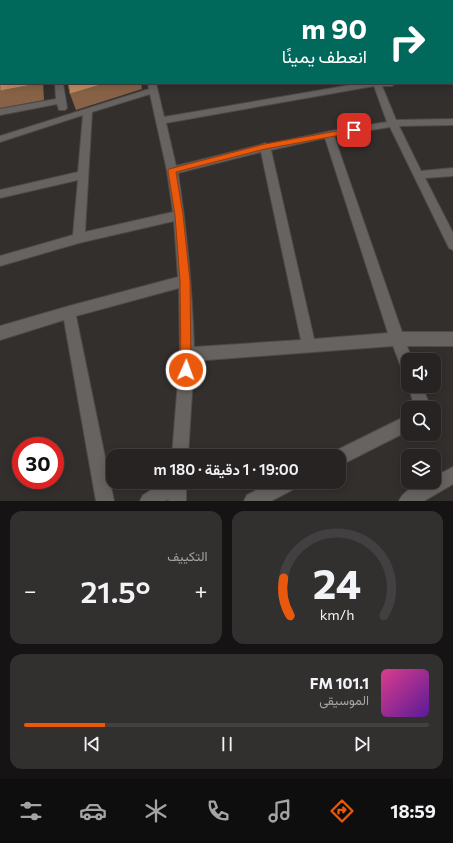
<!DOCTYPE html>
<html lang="ar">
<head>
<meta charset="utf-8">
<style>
	:root { --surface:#262322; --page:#322f2f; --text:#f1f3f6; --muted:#a4a4a5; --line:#424040; --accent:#ea580c }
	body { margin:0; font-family:Commissioner,Vazirmatn,sans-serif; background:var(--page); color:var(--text); direction:rtl; height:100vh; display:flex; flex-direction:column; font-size:15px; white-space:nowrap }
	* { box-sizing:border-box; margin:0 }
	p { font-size:13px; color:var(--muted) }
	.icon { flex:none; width:22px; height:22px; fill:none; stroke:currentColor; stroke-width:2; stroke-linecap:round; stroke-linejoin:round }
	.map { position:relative; height:501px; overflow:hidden; direction:ltr }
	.drawer { display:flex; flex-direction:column; gap:10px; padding:10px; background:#151313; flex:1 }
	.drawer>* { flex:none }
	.hud { position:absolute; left:0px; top:0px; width:453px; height:84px; box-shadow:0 2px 10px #0003,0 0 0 1px var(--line); direction:rtl; background:#00695c; color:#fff; overflow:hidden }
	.tools { position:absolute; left:401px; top:353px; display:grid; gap:8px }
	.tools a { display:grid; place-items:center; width:40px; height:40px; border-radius:8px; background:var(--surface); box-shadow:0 2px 10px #0003,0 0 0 1px var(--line); font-size:20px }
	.speed { position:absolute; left:12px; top:437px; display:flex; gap:8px; font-size:20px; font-weight:700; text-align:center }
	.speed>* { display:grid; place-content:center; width:52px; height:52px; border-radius:50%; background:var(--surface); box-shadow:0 2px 10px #0003,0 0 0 1px var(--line); line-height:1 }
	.speed .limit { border:6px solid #d22; background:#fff; color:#111 }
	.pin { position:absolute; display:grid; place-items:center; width:34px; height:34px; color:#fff; margin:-17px; border-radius:8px; box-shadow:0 2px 6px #0006 }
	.me { position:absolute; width:44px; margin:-22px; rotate:2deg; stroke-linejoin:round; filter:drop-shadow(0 0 3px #0008) }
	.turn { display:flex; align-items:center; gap:14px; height:84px; padding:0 20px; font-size:18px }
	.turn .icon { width:52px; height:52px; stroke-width:2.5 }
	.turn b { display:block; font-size:28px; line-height:34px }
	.big { font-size:30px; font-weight:600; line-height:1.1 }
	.drawer .card { flex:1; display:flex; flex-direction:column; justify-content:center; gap:6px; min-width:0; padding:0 14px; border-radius:12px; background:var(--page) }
	.drawer .dial { align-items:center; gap:0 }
	.dial svg { height:104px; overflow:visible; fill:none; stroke:var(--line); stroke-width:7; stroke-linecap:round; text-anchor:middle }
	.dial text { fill:var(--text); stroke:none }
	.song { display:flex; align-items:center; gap:12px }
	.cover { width:48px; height:48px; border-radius:6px; background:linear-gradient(135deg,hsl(330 70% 55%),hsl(270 70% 35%)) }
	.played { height:4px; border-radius:2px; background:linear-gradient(90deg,var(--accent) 20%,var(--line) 20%) }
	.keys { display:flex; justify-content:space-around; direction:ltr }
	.heat { display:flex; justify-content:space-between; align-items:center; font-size:22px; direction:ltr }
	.drawer .tiles { flex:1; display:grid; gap:10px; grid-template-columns:1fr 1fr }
	.card:last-child { grid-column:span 2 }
	.trip { position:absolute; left:106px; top:449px; width:240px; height:40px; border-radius:12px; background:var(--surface); box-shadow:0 2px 10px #0003,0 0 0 1px var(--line); font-weight:600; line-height:40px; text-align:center; direction:rtl }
	.tab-bar { display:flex; height:64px; justify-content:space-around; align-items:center; background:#0f0e0e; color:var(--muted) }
	.tab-bar .icon { width:28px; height:28px }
	.tab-bar .active { color:var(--accent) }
	.tab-bar b { font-size:18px; color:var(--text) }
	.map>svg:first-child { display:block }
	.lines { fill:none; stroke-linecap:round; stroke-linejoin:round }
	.street-casing { stroke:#4d4a49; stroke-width:2 }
	.primary-casing { stroke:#4d4a49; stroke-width:14 }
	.street { fill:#676361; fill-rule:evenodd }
	.primary { stroke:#b7778a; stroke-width:12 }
	.shaded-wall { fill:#886246 }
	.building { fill:#c28c64; stroke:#886246 }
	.route { fill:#ea580c; stroke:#983908 }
</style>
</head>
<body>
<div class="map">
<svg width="453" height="501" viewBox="0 0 453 501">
	<rect width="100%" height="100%" fill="#322f2d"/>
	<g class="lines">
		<!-- street casing -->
		<g class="street-casing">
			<path id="street" d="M126 0H132V1H126Z
				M301 0H308V1H301Z
				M452 18H453V22H452Z
				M452 47H453V51H452Z
				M452 78H453V84L450 83H452Z
				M55 83H63L67 108 65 110H59L57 104 0 115V109L56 99Z
				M148 83H156L164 117 362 83H396L392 86H382L396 120 453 119V125L399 126 421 171 453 168V176L425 178 453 233V250L449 248 390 127 334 136 402 332H453V346H407L412 360H408V374L403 372 393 346 194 361 188 456H172L180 355 179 288 76 316 114 501H96L64 320 0 340V326L69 306 178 277 174 221 79 243 0 266V256L73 235 78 180 0 198V190L78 172 83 115 0 142V136L149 89ZM374 86 387 122 336 130 268 144 265 143 260 145 176 166 166 123ZM150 94 167 171 173 212 85 232 92 112ZM325 138 388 333 314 339 271 150ZM261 152 301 340 194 347C192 289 187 231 178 173Z
				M408 385 422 386 431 408H415Z
				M408 415V431L339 466V456H332L333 452Z
				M453 467V484L424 501H399C404 489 422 482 434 482V477Z
				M164 482H186V501H168L169 499 165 501H140L143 495Z
				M272 482H298L296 488 271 501H244L247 495Z"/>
		</g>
		<!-- primary casing -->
		<g class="primary-casing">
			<path id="primary" d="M50 1 54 0"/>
		</g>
		<!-- street -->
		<use href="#street" class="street"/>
		<!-- primary -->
		<use href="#primary" class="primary"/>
	</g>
	<!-- shaded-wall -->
	<path class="shaded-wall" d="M37 83H43L44 100 0 108V91Z
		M107 83H141L142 89 76 110 70 94Z"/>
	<!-- building -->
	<path class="building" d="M67 0H123V1H63Z
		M1 11V83H37V84L0 91V12Z
		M68 83H107L70 94Z"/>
	<!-- route -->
	<path class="route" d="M354 128 357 129V132L265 149 176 172 183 215 190 281 191 370 190 373 186 375 182 373 181 370 180 281 175 215 168 171 169 169 265 144Z"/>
</svg>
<div class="tools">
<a><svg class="icon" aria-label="sound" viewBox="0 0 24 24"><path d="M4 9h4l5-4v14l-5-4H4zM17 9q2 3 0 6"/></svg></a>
<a><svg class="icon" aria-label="search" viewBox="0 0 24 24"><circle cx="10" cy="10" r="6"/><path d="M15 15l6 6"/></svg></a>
<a><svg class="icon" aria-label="layers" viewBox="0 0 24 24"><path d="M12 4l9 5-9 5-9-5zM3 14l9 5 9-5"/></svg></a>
</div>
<div class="speed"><div class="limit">30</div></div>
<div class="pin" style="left:354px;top:130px;background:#d93025"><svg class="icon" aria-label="arrive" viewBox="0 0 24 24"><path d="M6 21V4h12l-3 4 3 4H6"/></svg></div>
<svg class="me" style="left:186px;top:370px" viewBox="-20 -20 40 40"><circle r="17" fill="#ea580c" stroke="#fff" stroke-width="3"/><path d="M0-11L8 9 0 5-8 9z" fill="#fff"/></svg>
<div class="trip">19:00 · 1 دقيقة · 180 m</div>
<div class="hud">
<div class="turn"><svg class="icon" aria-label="right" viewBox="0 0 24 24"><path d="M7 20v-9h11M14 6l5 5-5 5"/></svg><div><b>90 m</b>انعطف يمينًا</div></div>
</div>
</div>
<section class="drawer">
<div class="tiles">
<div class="card dial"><svg viewBox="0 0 100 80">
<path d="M14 69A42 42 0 1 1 86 69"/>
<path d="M14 69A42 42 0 0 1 9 40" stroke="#ea580c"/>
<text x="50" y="56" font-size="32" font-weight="700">24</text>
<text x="50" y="72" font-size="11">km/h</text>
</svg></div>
<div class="card"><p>التكييف</p>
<div class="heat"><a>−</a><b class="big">21.5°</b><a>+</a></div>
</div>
<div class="card">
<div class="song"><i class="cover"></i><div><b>101.1 FM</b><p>الموسيقى</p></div></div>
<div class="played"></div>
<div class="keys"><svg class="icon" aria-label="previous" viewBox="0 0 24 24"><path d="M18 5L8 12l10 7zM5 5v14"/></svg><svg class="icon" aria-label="pause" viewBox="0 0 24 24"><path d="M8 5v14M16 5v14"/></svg><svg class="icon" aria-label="next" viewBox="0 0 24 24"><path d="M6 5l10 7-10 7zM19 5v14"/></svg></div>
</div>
</div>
</section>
<nav class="tab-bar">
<b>18:59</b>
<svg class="icon active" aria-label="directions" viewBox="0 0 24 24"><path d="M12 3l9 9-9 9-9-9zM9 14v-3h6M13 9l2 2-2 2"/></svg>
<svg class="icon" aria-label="music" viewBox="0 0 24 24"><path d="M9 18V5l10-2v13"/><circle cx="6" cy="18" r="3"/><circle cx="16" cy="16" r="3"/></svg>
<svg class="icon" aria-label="phone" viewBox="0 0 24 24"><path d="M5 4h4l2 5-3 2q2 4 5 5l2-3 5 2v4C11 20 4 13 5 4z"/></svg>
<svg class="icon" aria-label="climate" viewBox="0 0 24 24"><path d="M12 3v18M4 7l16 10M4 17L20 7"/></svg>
<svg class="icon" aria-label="car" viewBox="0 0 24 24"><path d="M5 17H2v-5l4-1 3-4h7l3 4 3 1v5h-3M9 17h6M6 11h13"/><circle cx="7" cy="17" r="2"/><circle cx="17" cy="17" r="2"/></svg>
<svg class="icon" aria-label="filters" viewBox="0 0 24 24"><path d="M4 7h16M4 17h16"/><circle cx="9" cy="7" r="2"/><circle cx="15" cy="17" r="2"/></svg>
</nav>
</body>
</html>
